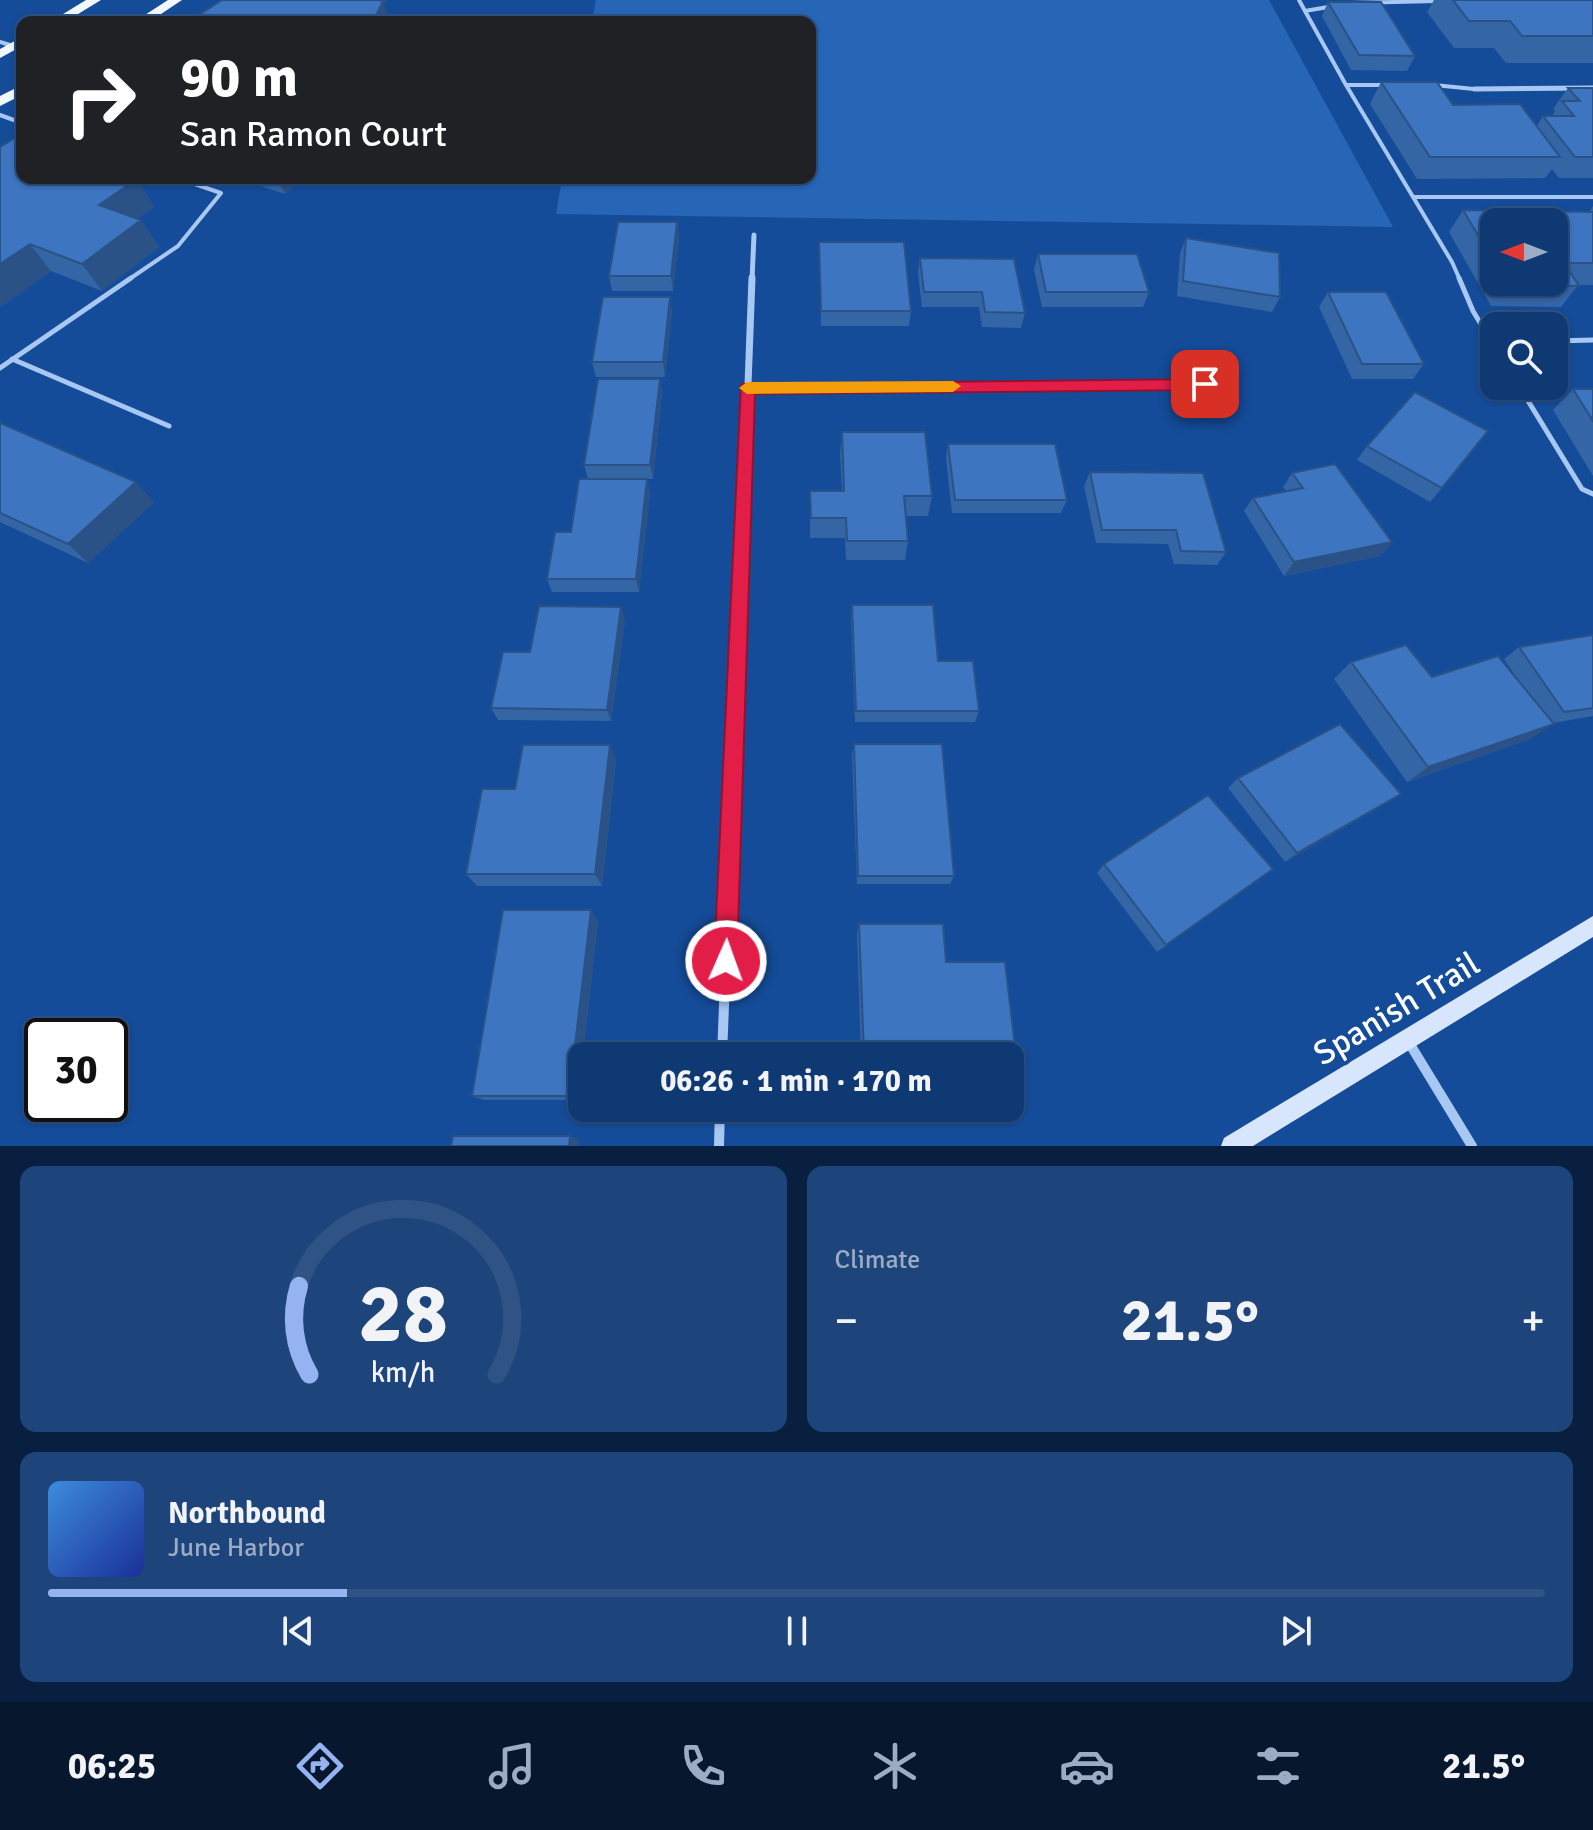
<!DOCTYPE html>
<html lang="en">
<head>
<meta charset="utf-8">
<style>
	:root { --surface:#0f3973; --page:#1d447b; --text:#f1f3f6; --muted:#9bacc4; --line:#2f5385; --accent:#95b2f1 }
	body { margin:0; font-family:Signika,sans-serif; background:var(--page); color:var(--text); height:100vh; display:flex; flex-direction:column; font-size:30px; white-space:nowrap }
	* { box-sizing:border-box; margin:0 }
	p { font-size:26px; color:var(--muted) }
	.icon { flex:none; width:44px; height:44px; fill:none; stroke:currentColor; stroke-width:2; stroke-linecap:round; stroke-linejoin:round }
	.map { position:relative; height:1146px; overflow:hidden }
	.drawer { display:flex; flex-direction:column; gap:20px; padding:20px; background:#081f3f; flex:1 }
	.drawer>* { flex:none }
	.hud { position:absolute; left:16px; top:16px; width:800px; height:168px; border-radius:16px; box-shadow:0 2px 6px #0004,0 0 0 2px var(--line); background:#202124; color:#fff; overflow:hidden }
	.needle { width:52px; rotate:270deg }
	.buttons { position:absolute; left:1480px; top:208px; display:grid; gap:16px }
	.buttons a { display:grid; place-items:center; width:88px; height:88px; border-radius:16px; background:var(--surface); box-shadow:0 2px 6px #0004,0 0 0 2px var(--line); font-size:40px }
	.speed { position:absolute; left:24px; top:1018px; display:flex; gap:16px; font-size:40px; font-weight:700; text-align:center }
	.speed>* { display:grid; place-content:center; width:104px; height:104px; border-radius:50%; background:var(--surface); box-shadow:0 2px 6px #0004,0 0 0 2px var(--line); line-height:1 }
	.speed .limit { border:4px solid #111; border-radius:12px; background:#fff; color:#111 }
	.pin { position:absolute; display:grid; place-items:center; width:68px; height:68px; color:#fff; margin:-34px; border-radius:16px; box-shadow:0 4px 12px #0006 }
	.me { position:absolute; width:88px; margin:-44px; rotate:2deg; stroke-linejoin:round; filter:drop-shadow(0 0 6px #0008) }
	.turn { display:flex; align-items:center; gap:28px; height:168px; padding:0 32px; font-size:36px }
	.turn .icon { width:104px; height:104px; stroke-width:2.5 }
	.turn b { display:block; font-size:56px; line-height:68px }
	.big { font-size:60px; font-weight:700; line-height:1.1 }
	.drawer .widget { flex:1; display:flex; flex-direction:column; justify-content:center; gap:12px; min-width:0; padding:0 28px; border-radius:16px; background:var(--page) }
	.drawer .dial { align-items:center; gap:0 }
	.dial svg { height:208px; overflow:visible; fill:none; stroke:var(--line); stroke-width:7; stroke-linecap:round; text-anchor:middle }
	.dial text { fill:var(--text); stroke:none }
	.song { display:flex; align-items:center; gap:24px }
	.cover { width:96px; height:96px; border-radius:12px; background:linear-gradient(135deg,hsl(210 70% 55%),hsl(230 70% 35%)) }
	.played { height:8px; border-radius:4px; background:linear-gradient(90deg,var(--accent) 20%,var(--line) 20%) }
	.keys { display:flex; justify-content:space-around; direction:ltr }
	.heat { display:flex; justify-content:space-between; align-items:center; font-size:44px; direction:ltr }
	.drawer .tiles { flex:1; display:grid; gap:20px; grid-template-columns:1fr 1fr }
	.widget:last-child { grid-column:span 2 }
	.trip { position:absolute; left:568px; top:1042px; width:456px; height:80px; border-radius:16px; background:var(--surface); box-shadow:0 2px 6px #0004,0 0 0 2px var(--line); font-weight:700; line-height:80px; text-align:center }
	.tab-bar { display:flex; height:128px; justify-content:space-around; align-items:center; background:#06172e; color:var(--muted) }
	.tab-bar .icon { width:56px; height:56px }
	.tab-bar .current { color:var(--accent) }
	.tab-bar b { font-size:36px; color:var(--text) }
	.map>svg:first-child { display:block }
	.green { fill:#2765b7 }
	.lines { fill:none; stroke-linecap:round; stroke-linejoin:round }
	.lane-far1 { stroke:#a8c8f3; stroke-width:4 }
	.lane { stroke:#a8c8f3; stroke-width:5 }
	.street-far2 { stroke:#a8c8f3; stroke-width:5 }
	.street-far1 { stroke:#a8c8f3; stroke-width:7 }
	.street { stroke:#a8c8f3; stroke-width:10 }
	.secondary { fill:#d7e6fc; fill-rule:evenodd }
	.primary { fill:#f3f7ff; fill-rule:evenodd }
	.wall { fill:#3465a5; fill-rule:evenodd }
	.shaded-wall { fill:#2b5286 }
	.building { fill:#3d75c0; stroke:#2b5286; stroke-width:2 }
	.route { fill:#e11d48; stroke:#92132f; stroke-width:2 }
	.slow { fill:#f59e0b }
	.labels { text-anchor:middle; stroke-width:8; stroke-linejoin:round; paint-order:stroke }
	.near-street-label { font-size:34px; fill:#fff; stroke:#144c99 }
</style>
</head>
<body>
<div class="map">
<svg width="1593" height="1146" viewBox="0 0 1593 1146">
	<rect width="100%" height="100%" fill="#144c99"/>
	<!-- green -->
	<path class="green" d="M596 0H1269L1393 227 556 214 562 178H810V22H592Z"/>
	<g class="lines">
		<!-- lane-far1 -->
		<path class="lane-far1" d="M1299 0 1305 11
			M0 42 13 46
			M1346 85 1305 11 1351 3 1438 1
			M1387 85H1346L1452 262 1460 280
			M1434 85 1474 89
			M0 115 22 123
			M1413 197H1593
			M128 280 178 246 221 193 177 178"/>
		<!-- lane -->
		<path class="lane" d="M1459 278 1473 311 1494 346
			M1554 341 1593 340
			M12 359 169 426
			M0 368 131 278
			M1519 386 1582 489 1593 494"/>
		<!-- street-far2 -->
		<path class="street-far2" d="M1474 89 1593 88
			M752 280 754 235"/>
		<!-- street-far1 -->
		<path class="street-far1" d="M747 388 1205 384
			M738 652 752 278"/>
		<!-- street -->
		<path class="street" d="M1408 1041 1472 1146
			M722 1056 738 650
			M719 1146 720 1108"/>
		<!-- secondary -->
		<path class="secondary" d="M1593 916V937L1253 1146H1221L1224 1138Z"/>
		<!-- primary -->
		<path class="primary" d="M86 0H101L65 22H50Z
			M168 0H182L149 22H134Z
			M22 37V46L0 58V49Z
			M22 85V95L0 106V96Z"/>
	</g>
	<!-- wall -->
	<path class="wall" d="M1434 0H1593V63H1506L1494 48H1454L1427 12Z
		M1328 2 1415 56 1407 71 1351 70 1322 16Z
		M1381 82 1453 105 1537 126 1543 116H1552L1555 111 1553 109 1568 88H1593V178H1559L1552 169 1545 178 1417 179 1370 104Z
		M0 147 137 179 154 207 137 219 141 220 159 247 102 291 51 271 0 307Z
		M235 178H304L285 194Z
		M1593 206V285H1578L1561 307 1491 306 1449 232 1463 210 1589 212ZM1494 222 1554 282H1494Z
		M677 222 679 238 673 291H612L609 276Z
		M1186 238 1280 297 1272 312 1177 296 1180 253Z
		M819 242 911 311 909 326H821Z
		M1038 254 1149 292 1143 307H1042L1034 270Z
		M920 258 1025 313 1021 328 982 327 979 307H922L918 273Z
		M1328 292 1424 364 1413 379H1352L1319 307Z
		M670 297 672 312 665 377H596L592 362Z
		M660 379 662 393 653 479H647L650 493 639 592H552L547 579 571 532 588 479 584 465Z
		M1573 389H1593V476L1553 410Z
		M0 423 154 502 88 563 0 522Z
		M842 432 932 496 928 516H906L908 541 905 560H846L845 538H810V491H842L840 453Z
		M948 444 1067 500 1061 513H952L946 458Z
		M1367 446 1442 488 1430 502 1357 460Z
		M1090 472 1226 552 1217 565 1174 564 1168 544 1096 543 1084 486Z
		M1292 473 1392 542 1380 556 1284 576 1244 511 1253 498 1286 491 1283 487Z
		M852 605 938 661 979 711 975 722H855L851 618Z
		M625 620 611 721 498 720 491 708 530 652Z
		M1593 635V716L1553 723 1530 739 1407 782 1334 679 1351 662 1432 677 1518 680 1504 659 1519 647Z
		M854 744 954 876 950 884H857L852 755Z
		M616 760 602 886H477L466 874 515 789Z
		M1238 778 1401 794 1387 803 1285 862 1228 788Z
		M1104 864 1273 869 1157 952 1097 873Z
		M598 921 578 1100H484L472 1096Z
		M859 924 946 962 1016 1055 1010 1059V1056H861L857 934Z"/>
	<!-- shaded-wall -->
	<path class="shaded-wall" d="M355 0H388L384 3 390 22H373Z
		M277 178H304L285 194Z
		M137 179 154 207 118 232 99 205Z
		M141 220 159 247 102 291 82 264Z
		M677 222 679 238 673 291 671 276Z
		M30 244 51 271 0 307V264Z
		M670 297 672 312 665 377 663 362Z
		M660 379 662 393 653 479 650 465Z
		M647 479 650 493 639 592 636 579Z
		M136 482 154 502 88 563 68 544Z
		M1392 542 1380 556 1284 576 1294 562Z
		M621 607 625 620 611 721 607 710Z
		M1554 724 1530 739 1407 782 1428 767Z
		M610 745 616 760 602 886 595 874Z
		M1401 794 1387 803 1285 862 1297 853Z
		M591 910 598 921 578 1100 569 1096Z
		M570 1136 579 1139 578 1146H569Z"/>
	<!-- building -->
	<path class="building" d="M222 0H378L383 1 373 22H188Z
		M1453 0H1593V36H1522L1510 21H1469Z
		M1328 2H1381L1415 56 1359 55Z
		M1381 82H1437L1453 105 1520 104 1560 157H1430Z
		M1568 88H1593V157H1575L1543 116H1574L1562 101H1580Z
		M17 137 22 138V178H133L137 179 99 205 141 220 82 264 30 244 0 264V147Z
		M1463 210 1593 212V263H1564L1579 286 1508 285 1506 282H1554V222H1494V262Z
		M618 222H677L671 276H609Z
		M1186 238 1279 253 1280 297 1183 281Z
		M819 242H904L911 311H821Z
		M1038 254H1137L1149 292H1046Z
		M920 258 1014 259 1025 313 985 312 982 292H924Z
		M1328 292H1386L1424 364H1362Z
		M603 297H670L663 362H592Z
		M598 379H660L650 465H584Z
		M1573 389H1593V421Z
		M1415 392 1488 431 1442 488 1367 446Z
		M0 423 136 482 68 544 0 513Z
		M842 432H925L932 496H904L908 541H847L846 518H811L810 491H844Z
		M948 444H1055L1067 500H955Z
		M1335 464 1392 542 1294 562 1253 498 1303 488 1292 473Z
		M1090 472 1203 473 1226 552 1181 551 1176 530H1102Z
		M579 479H647L636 579H547L555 532H571Z
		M852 605H933L938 661H973L979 711H856Z
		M539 606 621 607 607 710 491 708 503 652H530Z
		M1593 635V708L1564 712 1519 647Z
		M1406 645 1432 677 1498 656 1554 724 1428 767 1351 662Z
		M1340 724 1401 794 1297 853 1238 778Z
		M854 744H942L954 876H858Z
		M523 745H610L595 874H466L482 789H515Z
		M1208 795 1273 869 1166 945 1104 864Z
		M503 910H591L569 1096H472Z
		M859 924H943L946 962H1005L1016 1055H864Z
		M453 1136H570L569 1146H451Z"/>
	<!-- route -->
	<path class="route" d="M1205 379 1213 384 1205 390 755 394 737 961 734 969 726 972 717 969 714 961 741 384Z"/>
	<!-- slow -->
	<path class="slow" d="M953 381 961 386 953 392 747 394 739 388 747 382Z"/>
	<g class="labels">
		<!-- near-street labels -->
		<g class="near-street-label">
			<text transform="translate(1396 1008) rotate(-31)" y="12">Spanish Trail</text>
		</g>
	</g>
</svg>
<div class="buttons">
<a><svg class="needle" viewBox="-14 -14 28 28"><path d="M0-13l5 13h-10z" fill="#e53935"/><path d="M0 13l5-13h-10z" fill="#9bacc4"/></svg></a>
<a><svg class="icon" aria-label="search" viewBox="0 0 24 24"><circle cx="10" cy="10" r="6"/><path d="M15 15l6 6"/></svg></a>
</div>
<div class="speed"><div class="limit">30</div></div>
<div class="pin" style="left:1205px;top:384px;background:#d93025"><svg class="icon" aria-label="arrive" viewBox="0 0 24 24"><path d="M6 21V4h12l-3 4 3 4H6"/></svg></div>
<svg class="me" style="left:726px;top:961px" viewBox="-20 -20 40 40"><circle r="17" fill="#e11d48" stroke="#fff" stroke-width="3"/><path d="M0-11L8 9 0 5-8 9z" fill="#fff"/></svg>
<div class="trip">06:26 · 1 min · 170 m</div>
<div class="hud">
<div class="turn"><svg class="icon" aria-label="right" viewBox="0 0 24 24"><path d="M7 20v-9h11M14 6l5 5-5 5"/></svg><div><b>90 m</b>San Ramon Court</div></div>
</div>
</div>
<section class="drawer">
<div class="tiles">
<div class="widget dial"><svg viewBox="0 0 100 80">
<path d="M14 69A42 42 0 1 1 86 69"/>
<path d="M14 69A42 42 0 0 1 10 35" stroke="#95b2f1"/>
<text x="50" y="56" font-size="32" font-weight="700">28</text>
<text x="50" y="72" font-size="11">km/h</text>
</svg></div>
<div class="widget"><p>Climate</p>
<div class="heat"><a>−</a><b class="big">21.5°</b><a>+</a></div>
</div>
<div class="widget">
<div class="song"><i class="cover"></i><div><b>Northbound</b><p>June Harbor</p></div></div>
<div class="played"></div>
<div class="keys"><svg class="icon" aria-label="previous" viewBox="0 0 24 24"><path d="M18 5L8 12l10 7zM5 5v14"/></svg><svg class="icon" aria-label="pause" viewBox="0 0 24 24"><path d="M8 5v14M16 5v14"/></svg><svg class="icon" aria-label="next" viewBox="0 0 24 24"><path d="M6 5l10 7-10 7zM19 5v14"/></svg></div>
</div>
</div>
</section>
<nav class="tab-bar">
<b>06:25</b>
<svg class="icon current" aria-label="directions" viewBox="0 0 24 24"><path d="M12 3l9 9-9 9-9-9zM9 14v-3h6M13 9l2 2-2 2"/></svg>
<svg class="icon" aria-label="music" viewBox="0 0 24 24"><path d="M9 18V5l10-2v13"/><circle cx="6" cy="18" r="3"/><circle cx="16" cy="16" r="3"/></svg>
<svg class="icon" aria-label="phone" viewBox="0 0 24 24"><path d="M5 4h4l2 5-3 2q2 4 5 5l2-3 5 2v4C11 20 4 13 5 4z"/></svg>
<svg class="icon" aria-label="climate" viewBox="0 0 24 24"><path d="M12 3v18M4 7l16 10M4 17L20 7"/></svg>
<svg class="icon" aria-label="car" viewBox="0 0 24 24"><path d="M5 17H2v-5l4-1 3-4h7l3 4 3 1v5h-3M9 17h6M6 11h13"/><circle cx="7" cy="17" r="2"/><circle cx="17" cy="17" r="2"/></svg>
<svg class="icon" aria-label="filters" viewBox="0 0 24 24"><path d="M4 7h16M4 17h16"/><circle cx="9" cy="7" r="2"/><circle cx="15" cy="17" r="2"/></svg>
<b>21.5°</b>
</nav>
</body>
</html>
